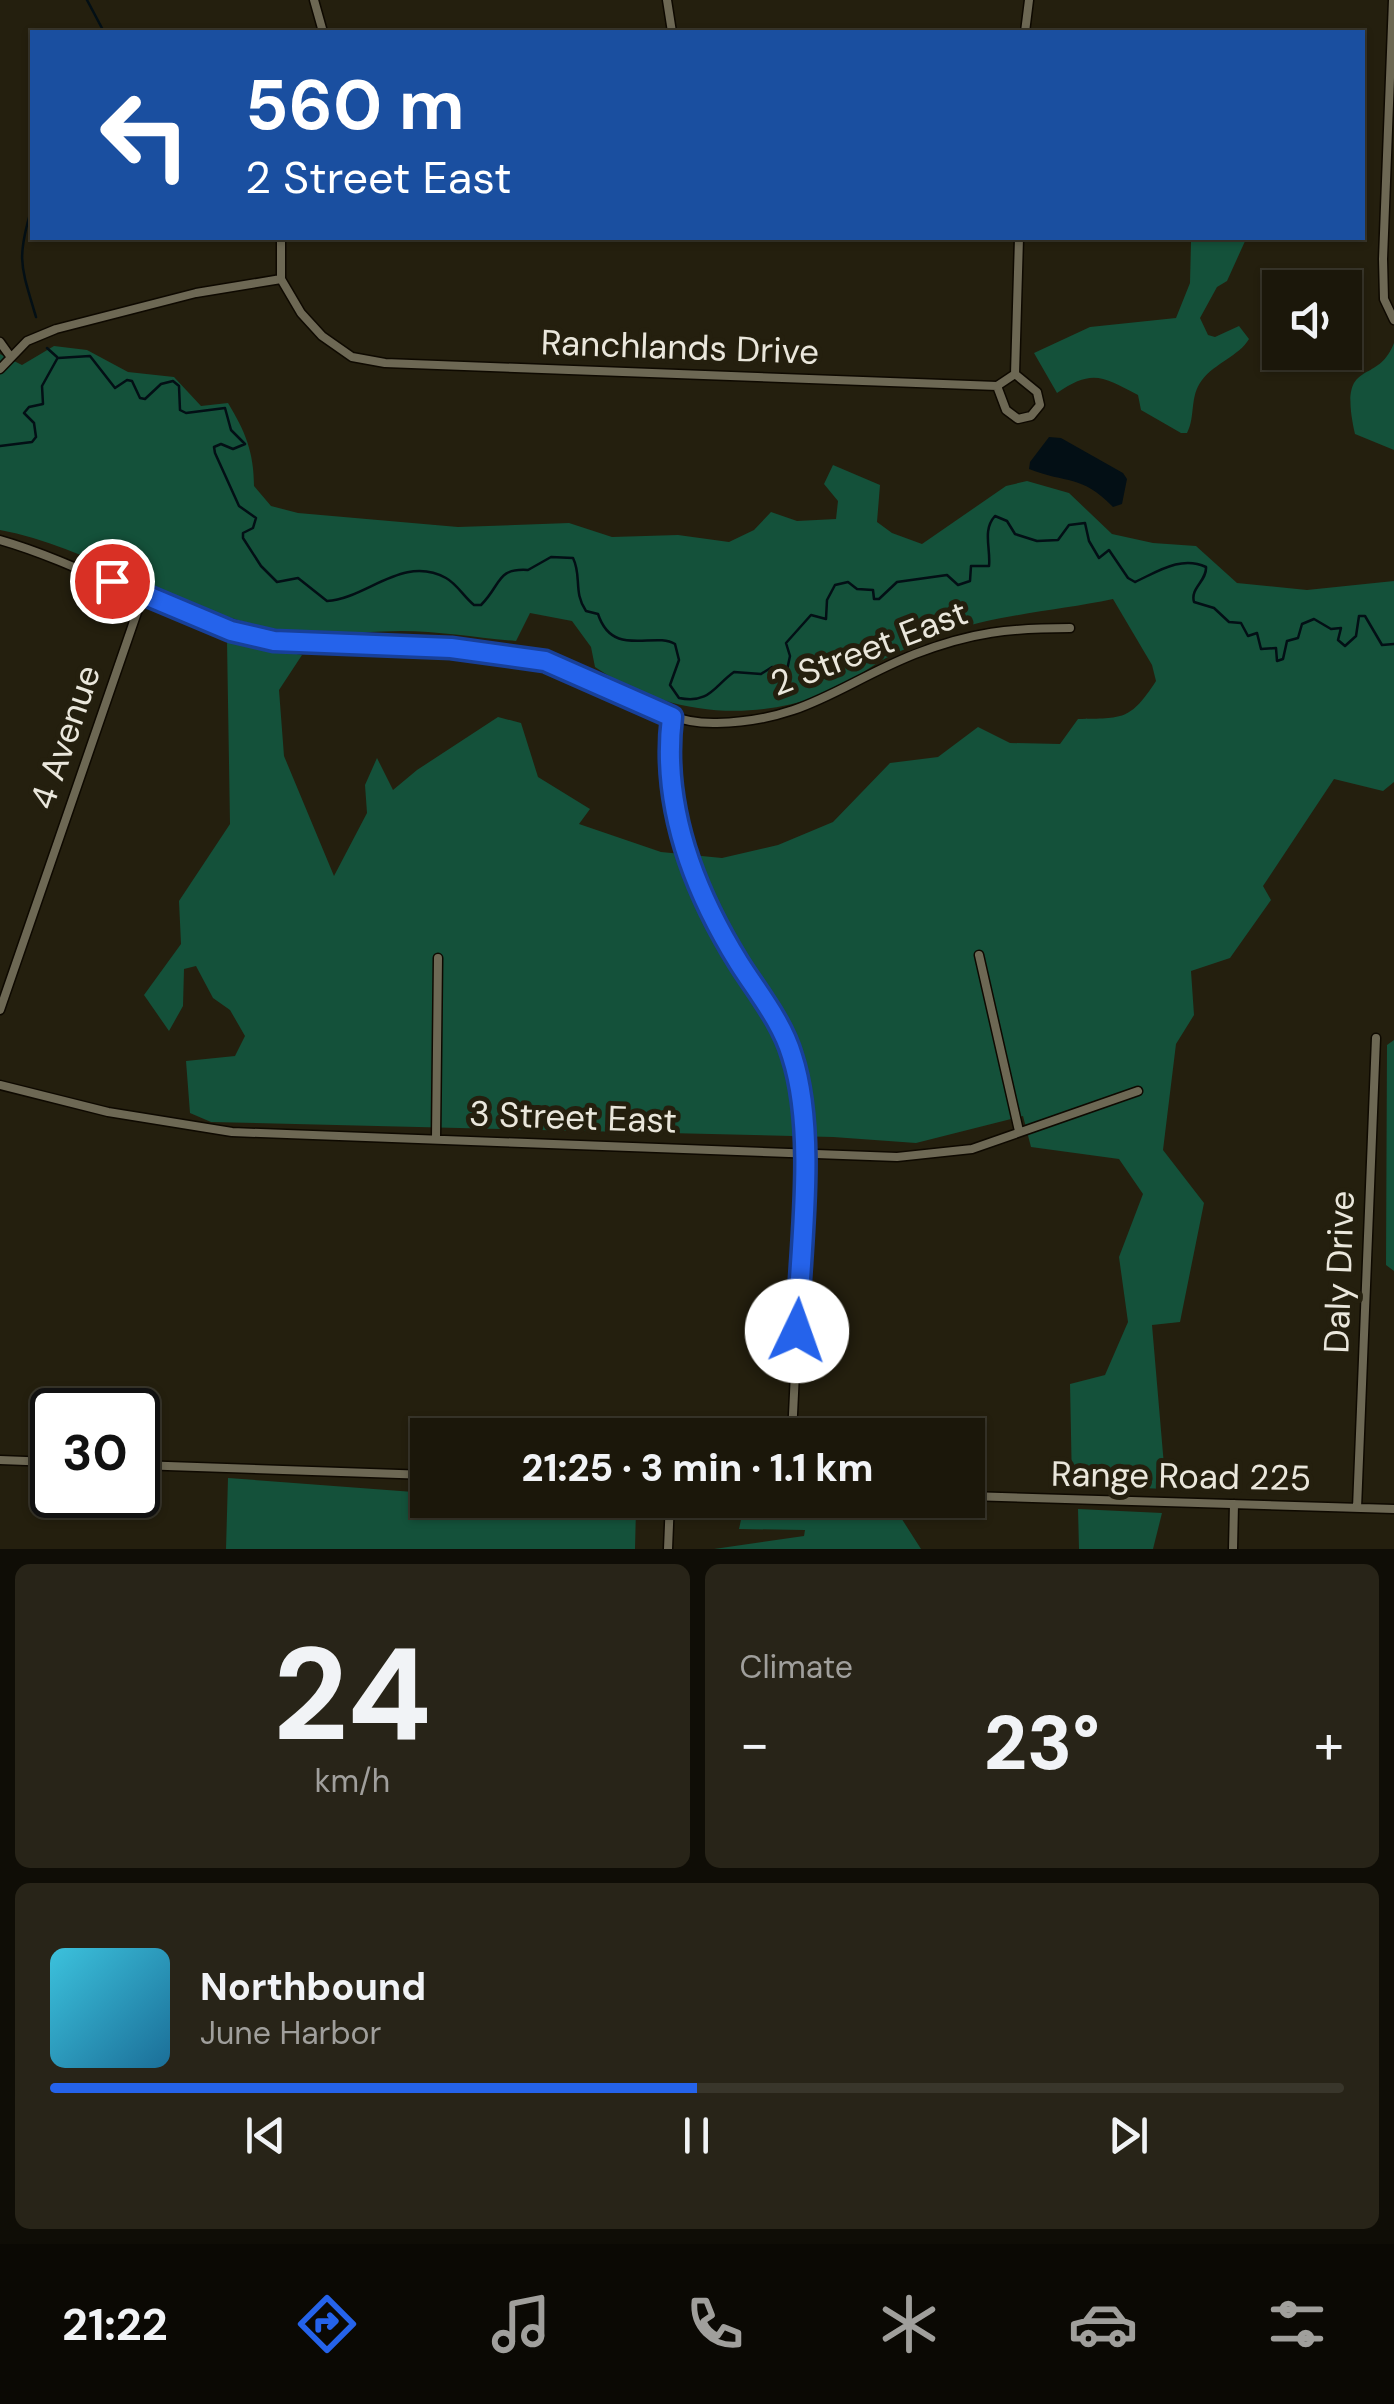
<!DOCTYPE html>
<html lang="en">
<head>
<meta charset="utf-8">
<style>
	:root { --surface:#1b170a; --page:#282418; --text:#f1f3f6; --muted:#a09f9c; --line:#39362b; --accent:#2563eb }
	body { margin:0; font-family:"DM Sans",sans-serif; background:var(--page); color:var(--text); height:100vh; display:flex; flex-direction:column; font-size:38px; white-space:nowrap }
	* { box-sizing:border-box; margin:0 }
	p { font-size:32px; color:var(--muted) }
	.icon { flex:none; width:55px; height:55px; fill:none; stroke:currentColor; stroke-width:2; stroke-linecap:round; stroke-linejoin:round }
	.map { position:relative; height:1549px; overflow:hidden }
	.drawer { display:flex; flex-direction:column; gap:15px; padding:15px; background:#0f0d06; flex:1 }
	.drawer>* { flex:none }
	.guide { position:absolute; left:30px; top:30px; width:1335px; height:210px; border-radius:0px; box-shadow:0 2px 8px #0004,0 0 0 2px var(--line); background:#1a4fa0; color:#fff; overflow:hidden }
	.tools { position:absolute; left:1262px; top:270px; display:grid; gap:20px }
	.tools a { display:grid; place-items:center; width:100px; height:100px; border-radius:0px; background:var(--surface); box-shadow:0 2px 8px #0004,0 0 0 2px var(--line); font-size:50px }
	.speed { position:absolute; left:30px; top:1388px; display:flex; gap:20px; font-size:50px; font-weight:700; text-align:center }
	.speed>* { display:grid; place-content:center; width:130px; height:130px; border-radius:50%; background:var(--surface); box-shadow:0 2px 8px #0004,0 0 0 2px var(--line); line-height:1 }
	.speed .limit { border:5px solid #111; border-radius:15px; background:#fff; color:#111 }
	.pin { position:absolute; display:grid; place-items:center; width:85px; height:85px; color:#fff; margin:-42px; border:5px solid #fff; border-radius:50%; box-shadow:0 2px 10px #0007 }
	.me { position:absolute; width:110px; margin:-55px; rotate:3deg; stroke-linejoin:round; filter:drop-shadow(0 0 8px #0008) }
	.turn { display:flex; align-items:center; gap:35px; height:210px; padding:0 50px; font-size:45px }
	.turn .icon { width:130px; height:130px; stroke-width:2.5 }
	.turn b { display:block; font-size:70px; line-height:85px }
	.big { font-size:75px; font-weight:800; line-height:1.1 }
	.drawer .card { flex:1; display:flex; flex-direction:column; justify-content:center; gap:15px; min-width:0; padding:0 35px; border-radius:15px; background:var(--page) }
	.drawer .dial { align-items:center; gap:0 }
	.dial b { font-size:130px; line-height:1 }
	.song { display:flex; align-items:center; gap:30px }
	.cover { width:120px; height:120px; border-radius:15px; background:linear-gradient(135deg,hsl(190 70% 55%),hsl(200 70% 35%)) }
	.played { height:10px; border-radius:5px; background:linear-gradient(90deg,var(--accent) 50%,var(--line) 50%) }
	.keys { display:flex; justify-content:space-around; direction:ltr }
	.heat { display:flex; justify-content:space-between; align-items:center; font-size:55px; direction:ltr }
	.drawer .tiles { flex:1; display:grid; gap:15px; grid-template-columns:1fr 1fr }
	.card:last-child { grid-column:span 2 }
	.trip { position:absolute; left:410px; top:1418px; width:575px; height:100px; border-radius:0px; background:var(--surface); box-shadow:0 2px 8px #0004,0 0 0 2px var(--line); font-weight:800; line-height:100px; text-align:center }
	.tabs { display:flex; height:160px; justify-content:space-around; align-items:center; background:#0b0904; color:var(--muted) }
	.tabs .icon { width:70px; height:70px }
	.tabs .active { color:var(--accent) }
	.tabs b { font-size:45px; color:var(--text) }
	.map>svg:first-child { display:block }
	.forest { fill:#14513a }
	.water { fill:#030f15 }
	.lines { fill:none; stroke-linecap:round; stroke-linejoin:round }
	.stream { stroke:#030f15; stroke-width:2.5 }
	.minor-casing { stroke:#0e0900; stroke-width:11 }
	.minor { stroke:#6d6854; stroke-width:8 }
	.route-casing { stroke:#184099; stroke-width:25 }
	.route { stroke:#2563eb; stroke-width:18 }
	.labels { text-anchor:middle; stroke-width:10; stroke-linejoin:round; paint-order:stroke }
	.street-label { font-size:35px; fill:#eae7dc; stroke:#241f0e }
</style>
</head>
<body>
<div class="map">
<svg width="1394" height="1549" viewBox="0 0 1394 1549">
	<rect width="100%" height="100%" fill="#241f0e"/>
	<!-- forest -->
	<path class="forest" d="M1167 238 1246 239 1227 281 1217 287 1200 318 1208 335 1215 337 1239 326 1249 339C1239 356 1215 363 1202 380 1189 397 1196 416 1187 433H1181L1141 410 1138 395C1102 376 1092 369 1057 393L1034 353 1090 327 1176 318 1190 283 1191 242Z
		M1394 343V450L1355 434C1337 354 1377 388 1394 343Z
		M54 346 87 350 128 372 174 377 201 406 228 403C245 431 254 452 254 486L271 506 298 513 458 527 569 523 612 537 678 535 729 542 754 530 771 512 797 521 836 519 838 501 824 484 833 465 880 485 877 522 892 533 922 544 1006 486 1027 481 1069 493 1112 534 1153 543 1196 546 1237 583 1307 590 1394 581V782L1383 791 1334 779 1263 886 1271 900 1230 958 1191 971 1194 1015 1176 1044 1163 1150 1204 1203 1180 1322 1152 1325 1166 1489 1072 1485 1070 1384 1105 1375 1128 1322 1119 1257 1143 1194 1119 1159 1031 1147 1023 1116 916 1143 833 1137 211 1122 190 1113 186 1061 235 1056 245 1036 230 1010 213 998 196 966 184 969 183 1006 169 1031 144 995 181 944 179 901 230 824 227 641 302 655 279 690 284 756 334 876 367 813 365 785 377 758 393 790 417 770 498 717 521 723 538 777 590 809 579 824 661 852 722 858 778 845 833 822 890 763 938 757 978 727 1010 743 1060 744 1078 719C1123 718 1130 721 1156 681L1152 665 1113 599C1057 611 997 614 942 634 923 641 904 649 886 658 864 670 843 688 820 696 743 723 662 713 595 667L591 647 572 621 530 613 516 641C478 638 439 631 401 631 351 632 308 638 257 625 168 604 90 547 0 530V354L22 365Z
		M1394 1040V1271L1386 1265 1387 1045Z
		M228 1478 427 1493 428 1500H517L636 1509 635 1549H226Z
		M744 1506 898 1513 921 1549H714L804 1536 805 1530 739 1529Z
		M1078 1509 1162 1513 1153 1549H1079Z"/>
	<!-- water -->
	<path class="water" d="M1049 437 1061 438 1123 473 1127 479 1122 504 1113 507C1081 474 1067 484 1029 469L1030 462Z"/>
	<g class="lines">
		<!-- stream -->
		<path class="stream" d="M87 0 104 32
			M32 207C16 260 21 266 36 317
			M47 348 57 357
			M58 358 90 356 115 388 127 380 132 381 140 398 145 399 161 384 173 381 179 386 180 410 186 413 225 408 231 430 245 444 233 449 221 444 214 447 215 453 239 506 256 518 253 528 243 533V538L261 566 277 582 298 578 327 601C366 599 403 554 446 578 457 584 464 597 474 605H481C502 584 496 568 528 570L551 557 573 558C582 576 573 592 586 611L598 614C613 659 654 631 675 644L679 660 670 685 679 698C710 704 714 686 734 672L761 674 772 667 787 670 790 656 786 643 811 615 826 619 827 600 835 585 848 582 857 589 873 590 874 599H879L897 582 947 575 958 585 970 581 971 566H989C991 549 982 530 995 516L1007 521 1015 534 1037 541 1058 540 1069 525 1085 523 1089 541 1099 558 1109 550 1128 578 1135 582C1157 572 1181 555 1206 567 1207 581 1190 588 1194 602L1214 608 1229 622 1241 623 1248 636 1257 633 1261 649 1276 648 1277 661 1283 659 1287 641 1298 638 1302 624 1314 619 1331 629 1341 628 1338 640 1345 646 1356 636 1359 616H1365L1382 645 1394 644
			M0 446 32 442 36 437 34 423 24 413 29 407 43 404 42 386 57 359"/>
		<!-- minor casing -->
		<g class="minor-casing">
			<path id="minor" d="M314 0 323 32
				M667 0 672 32
				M1393 0 1383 259 1384 299 1394 320
				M1025 32 1029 0
				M281 238V279L301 313 322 336 352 357 385 363 997 386 1015 374
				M0 342 10 356
				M0 369 27 341 56 329 196 293 281 279
				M1015 374 1019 238
				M997 386 1006 410 1018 419 1031 416 1040 405 1037 392 1015 374
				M0 540C91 566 175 623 269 640 358 656 451 638 540 660 601 675 652 725 717 723 805 721 840 684 915 654 972 632 1010 628 1070 628
				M671 717C661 809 695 893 743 969 761 998 786 1028 794 1062 807 1125 803 1189 800 1252 798 1313 795 1374 792 1435
				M979 955 1019 1131
				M0 1010 143 595
				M0 1085 108 1112 232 1132 897 1157 972 1149 1138 1091
				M436 1138 438 958
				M0 1460 52 1462
				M138 1465 428 1475
				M968 1496 1394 1509
				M1357 1508 1376 1038
				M668 1549 670 1500
				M1233 1549 1234 1504"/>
		</g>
		<!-- minor -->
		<use href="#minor" class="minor"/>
	</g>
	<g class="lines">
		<!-- route casing -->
		<g class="route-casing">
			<path id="route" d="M112 581 231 631 274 641 451 648 545 661 672 717C661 806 693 889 739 963 758 993 782 1022 792 1056 817 1133 800 1249 797 1331"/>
		</g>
		<!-- route -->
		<use href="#route" class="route"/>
	</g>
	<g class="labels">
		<!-- street labels -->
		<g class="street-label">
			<text transform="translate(680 347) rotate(2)" y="12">Ranchlands Drive</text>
			<text transform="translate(869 648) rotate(-21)" y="12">2 Street East</text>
			<text transform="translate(65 737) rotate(-71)" y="12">4 Avenue</text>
			<text transform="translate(573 1117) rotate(2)" y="12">3 Street East</text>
			<text transform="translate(1339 1272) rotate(-88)" y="12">Daly Drive</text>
			<text transform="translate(1181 1476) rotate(1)" y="12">Range Road 225</text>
		</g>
	</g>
</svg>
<div class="tools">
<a><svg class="icon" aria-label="sound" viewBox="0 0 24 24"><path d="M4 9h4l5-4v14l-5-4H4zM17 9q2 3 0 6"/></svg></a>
</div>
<div class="speed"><div class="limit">30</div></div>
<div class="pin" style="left:112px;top:581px;background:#d93025"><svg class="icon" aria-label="arrive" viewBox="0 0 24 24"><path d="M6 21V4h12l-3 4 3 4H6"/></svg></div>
<svg class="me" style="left:797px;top:1331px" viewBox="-20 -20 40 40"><circle r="19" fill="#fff"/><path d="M0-13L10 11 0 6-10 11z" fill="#2563eb"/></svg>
<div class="trip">21:25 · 3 min · 1.1 km</div>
<div class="guide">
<div class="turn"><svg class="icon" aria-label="left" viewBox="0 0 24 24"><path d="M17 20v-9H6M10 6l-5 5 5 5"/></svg><div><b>560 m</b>2 Street East</div></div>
</div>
</div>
<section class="drawer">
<div class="tiles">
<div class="card dial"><b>24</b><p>km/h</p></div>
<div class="card"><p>Climate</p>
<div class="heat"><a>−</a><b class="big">23°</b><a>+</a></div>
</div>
<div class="card">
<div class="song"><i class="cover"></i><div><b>Northbound</b><p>June Harbor</p></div></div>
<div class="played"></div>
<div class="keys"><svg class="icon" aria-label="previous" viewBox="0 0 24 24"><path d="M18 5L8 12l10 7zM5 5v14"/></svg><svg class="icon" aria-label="pause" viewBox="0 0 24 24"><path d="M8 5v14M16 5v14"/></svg><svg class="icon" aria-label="next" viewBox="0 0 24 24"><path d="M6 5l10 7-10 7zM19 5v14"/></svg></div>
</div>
</div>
</section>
<nav class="tabs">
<b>21:22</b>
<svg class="icon active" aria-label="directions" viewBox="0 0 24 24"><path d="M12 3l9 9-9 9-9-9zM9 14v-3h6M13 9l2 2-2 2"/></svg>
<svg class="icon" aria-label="music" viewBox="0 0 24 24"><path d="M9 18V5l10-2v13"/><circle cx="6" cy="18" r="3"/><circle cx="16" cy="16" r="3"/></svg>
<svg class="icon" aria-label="phone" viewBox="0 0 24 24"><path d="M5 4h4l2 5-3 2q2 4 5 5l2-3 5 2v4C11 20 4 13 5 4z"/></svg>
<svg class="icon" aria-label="climate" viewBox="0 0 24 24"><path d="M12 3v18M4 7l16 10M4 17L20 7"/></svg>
<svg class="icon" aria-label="car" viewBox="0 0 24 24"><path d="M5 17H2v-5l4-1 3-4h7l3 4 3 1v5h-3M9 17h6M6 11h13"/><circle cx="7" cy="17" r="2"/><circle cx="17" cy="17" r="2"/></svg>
<svg class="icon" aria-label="filters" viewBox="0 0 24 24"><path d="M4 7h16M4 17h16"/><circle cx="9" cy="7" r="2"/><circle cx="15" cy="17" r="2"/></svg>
</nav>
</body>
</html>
